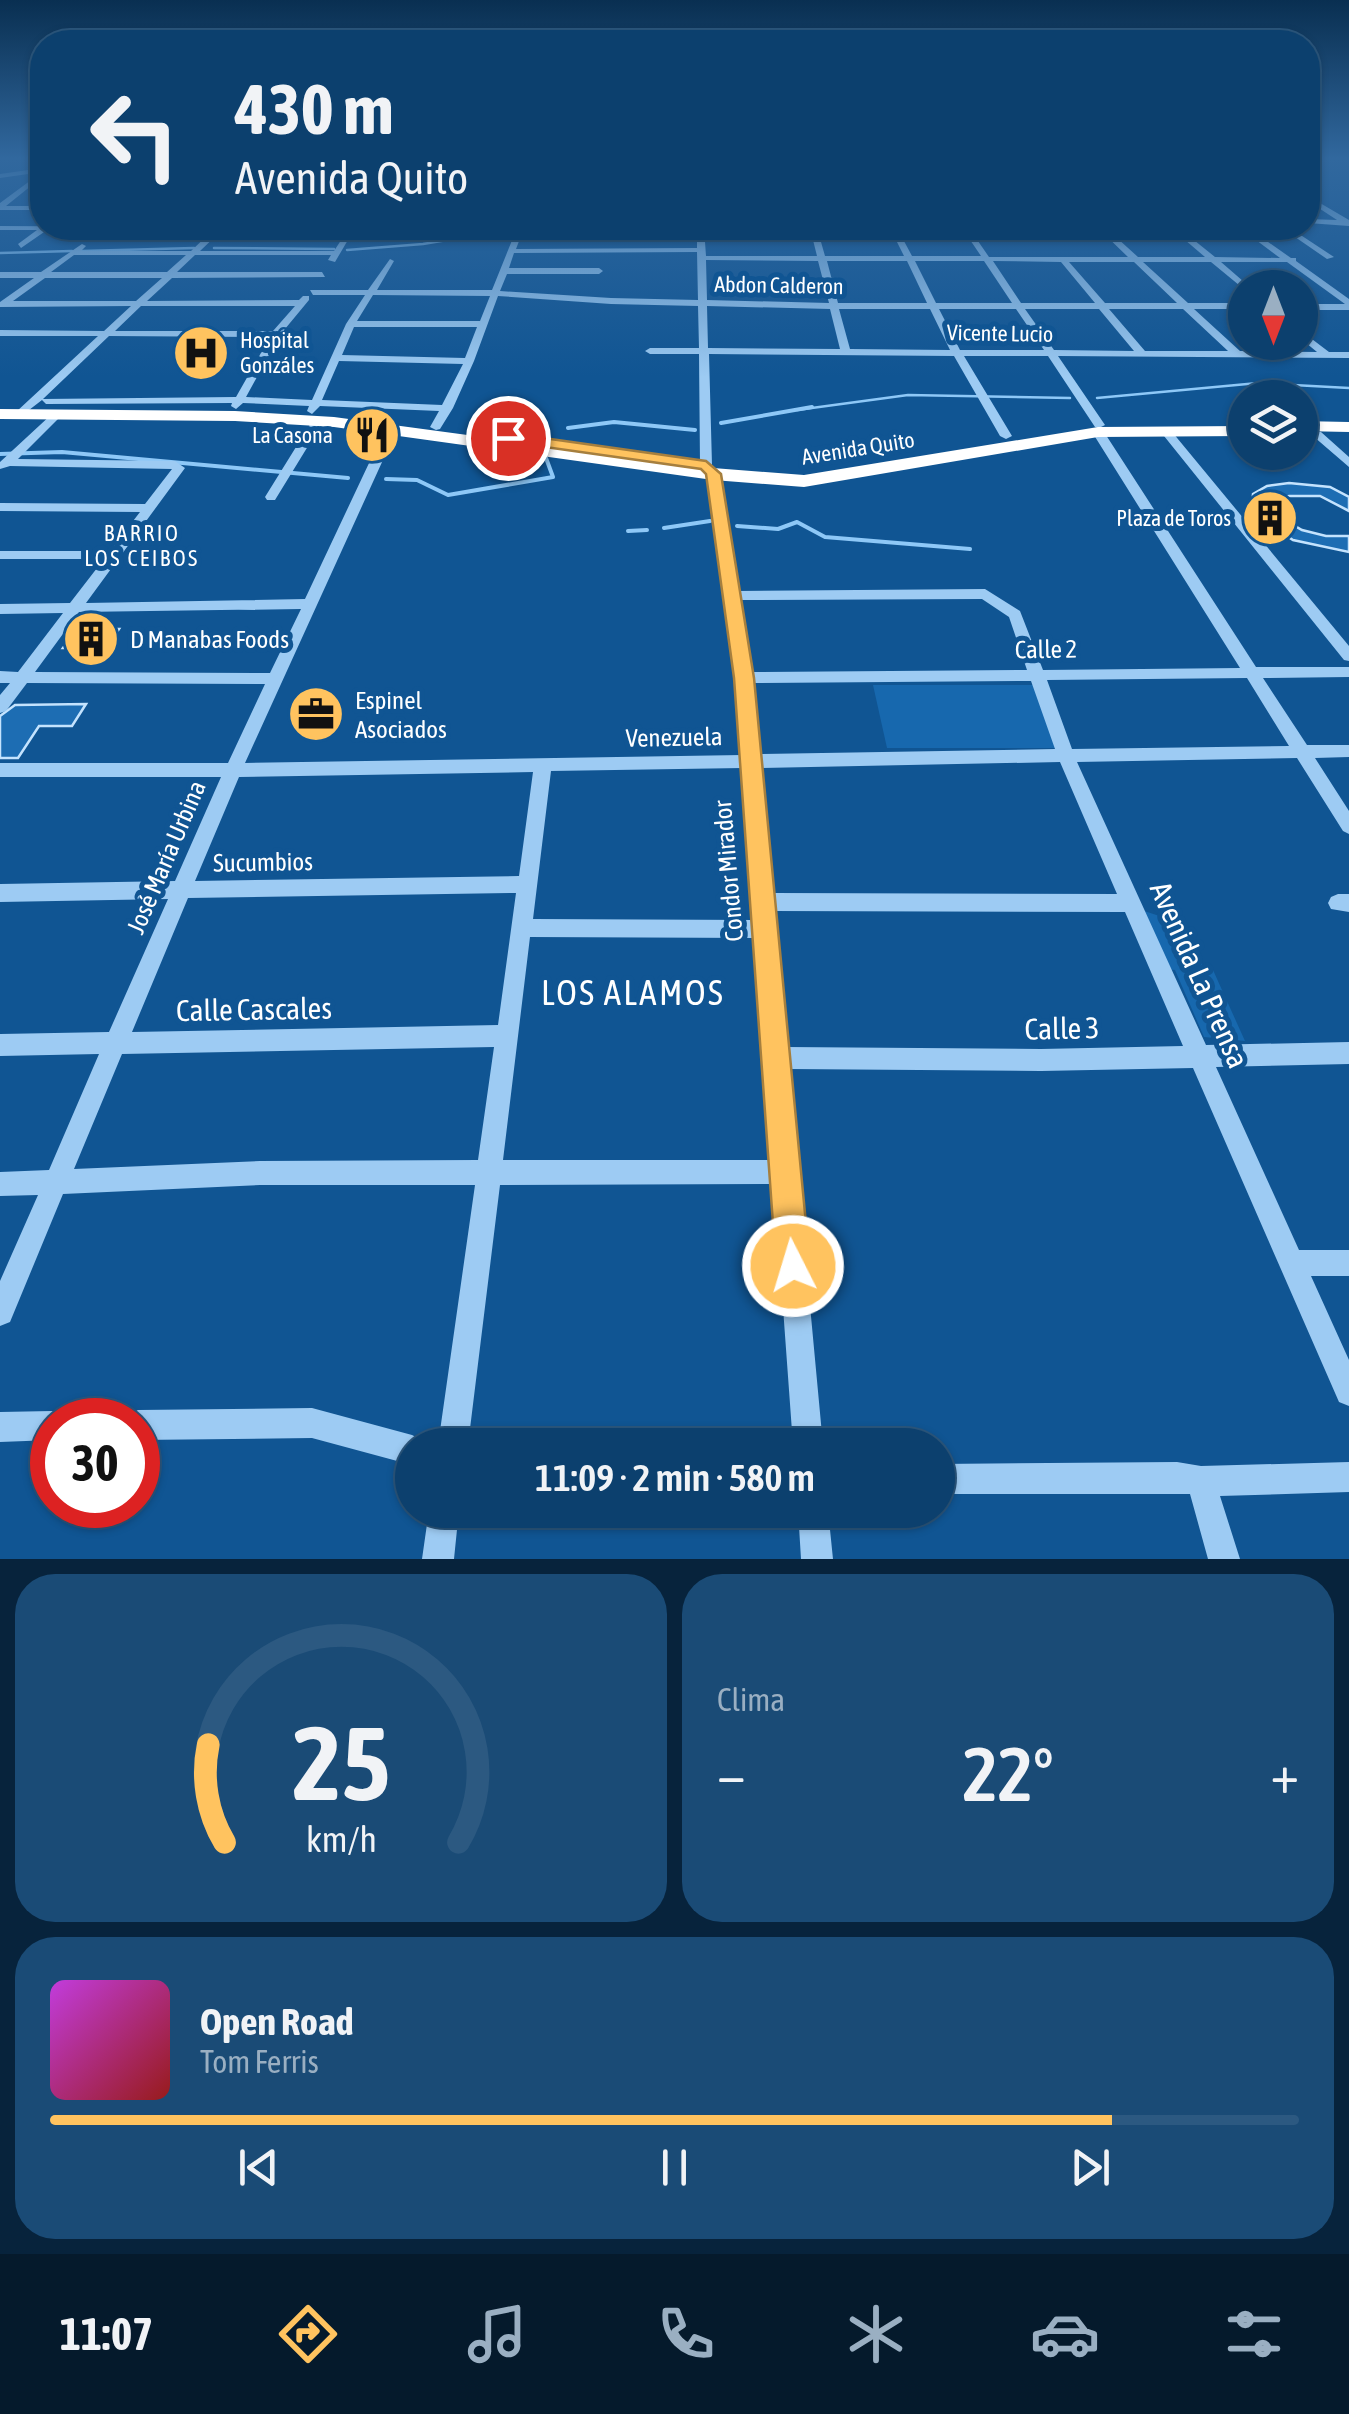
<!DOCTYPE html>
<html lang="es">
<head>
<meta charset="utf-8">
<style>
	:root { --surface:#0c406e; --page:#1a4b76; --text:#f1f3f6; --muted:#9aafc2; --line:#2c5981; --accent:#ffc35f }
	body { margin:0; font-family:"Asap Condensed",sans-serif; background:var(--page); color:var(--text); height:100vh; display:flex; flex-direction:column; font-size:38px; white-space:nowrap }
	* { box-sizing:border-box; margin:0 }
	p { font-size:32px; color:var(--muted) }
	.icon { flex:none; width:55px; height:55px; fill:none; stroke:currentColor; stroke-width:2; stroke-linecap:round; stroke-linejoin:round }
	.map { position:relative; height:1559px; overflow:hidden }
	.details { display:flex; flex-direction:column; gap:15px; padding:15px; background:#07233c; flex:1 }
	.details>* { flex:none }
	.guide { position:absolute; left:30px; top:30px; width:1290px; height:210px; border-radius:40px; box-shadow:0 2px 8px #0004,0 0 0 2px var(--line); background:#0c406e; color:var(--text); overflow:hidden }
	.needle { width:65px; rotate:180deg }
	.controls { position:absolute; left:1228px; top:270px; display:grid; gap:20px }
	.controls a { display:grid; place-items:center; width:90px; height:90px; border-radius:50%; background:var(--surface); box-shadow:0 2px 8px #0004,0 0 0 2px var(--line); font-size:50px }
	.speed { position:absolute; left:30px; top:1398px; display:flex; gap:20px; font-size:50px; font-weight:700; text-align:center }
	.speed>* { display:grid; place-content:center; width:130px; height:130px; border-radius:50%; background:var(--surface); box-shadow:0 2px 8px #0004,0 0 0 2px var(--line); line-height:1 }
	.speed .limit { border:15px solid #d22; background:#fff; color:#111 }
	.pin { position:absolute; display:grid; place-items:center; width:85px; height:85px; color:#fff; margin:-42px; border:5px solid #fff; border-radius:50%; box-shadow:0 2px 10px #0007 }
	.me { position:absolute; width:110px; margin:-55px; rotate:355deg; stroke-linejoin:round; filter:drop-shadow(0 0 8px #0008) }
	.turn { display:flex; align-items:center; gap:35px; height:210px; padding:0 40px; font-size:45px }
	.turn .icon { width:130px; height:130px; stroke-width:2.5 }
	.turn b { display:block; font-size:70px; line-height:85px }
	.big { font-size:75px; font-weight:600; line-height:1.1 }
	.details .tile { flex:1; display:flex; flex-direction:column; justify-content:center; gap:15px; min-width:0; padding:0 35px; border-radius:40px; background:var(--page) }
	.details .dial { align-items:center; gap:0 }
	.dial svg { height:260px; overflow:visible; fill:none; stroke:var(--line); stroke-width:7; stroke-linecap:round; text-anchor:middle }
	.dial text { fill:var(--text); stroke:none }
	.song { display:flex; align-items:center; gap:30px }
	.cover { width:120px; height:120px; border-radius:15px; background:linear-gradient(135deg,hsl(290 70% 55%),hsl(0 70% 35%)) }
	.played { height:10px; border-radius:5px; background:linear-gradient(90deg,var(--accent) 85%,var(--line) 85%) }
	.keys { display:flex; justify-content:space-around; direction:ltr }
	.heat { display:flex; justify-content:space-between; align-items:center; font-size:55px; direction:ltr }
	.details .tiles { flex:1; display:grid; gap:15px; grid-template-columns:1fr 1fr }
	.tile:last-child { grid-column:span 2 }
	.trip { position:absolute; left:395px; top:1428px; width:560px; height:100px; border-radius:50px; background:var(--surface); box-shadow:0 2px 8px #0004,0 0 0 2px var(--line); font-weight:600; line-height:100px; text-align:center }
	.menu { display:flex; height:160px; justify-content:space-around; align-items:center; background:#051a2c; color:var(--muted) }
	.menu .icon { width:70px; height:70px }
	.menu .selected { color:var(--accent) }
	.menu b { font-size:45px; color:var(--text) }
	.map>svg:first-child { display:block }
	.green { fill:#1768ae }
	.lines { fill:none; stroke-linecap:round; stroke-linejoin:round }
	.stream-far1 { stroke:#8ec8f7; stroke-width:2.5 }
	.stream { stroke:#8ec8f7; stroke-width:4 }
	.building { fill:#1d6db3; stroke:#c4e3fe; stroke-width:2.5 }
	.minor { fill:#9dcbf3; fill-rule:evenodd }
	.highway { fill:#fff; fill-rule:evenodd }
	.route { fill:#ffc35f; stroke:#a67f3e; stroke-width:2.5 }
	.labels { text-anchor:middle; stroke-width:10; stroke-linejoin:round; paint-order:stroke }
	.far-street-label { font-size:22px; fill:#fff; stroke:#105593 }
	.far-poi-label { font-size:22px; fill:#fff; stroke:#105593; text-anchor:end }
	.far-neighbourhood-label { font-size:22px; letter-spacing:2.5px; fill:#fff; stroke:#105593 }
	.poi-label { font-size:25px; fill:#fff; stroke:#105593; text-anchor:start }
	.street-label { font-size:25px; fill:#fff; stroke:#105593 }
	.near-street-label { font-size:30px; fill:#fff; stroke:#105593 }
	.near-quarter-label { font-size:35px; letter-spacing:2.5px; fill:#fff; stroke:#105593 }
</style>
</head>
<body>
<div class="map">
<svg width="1349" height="1559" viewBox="0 0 1349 1559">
	<rect width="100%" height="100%" fill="#105593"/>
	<!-- green -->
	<path class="green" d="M873 685H1034L1060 748H887Z
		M1138 909 1184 924 1203 967 1213 970 1245 1041 1204 1037 1175 970 1164 969Z"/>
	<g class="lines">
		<!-- stream-far1 -->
		<path class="stream-far1" d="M522 229 574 228
			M214 248 334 249
			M347 250 423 244 515 229
			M82 251 194 248
			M0 253 72 251
			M1097 398 1258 383 1349 388
			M797 410 908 395 1070 398"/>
		<!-- stream -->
		<path class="stream" d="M721 423 812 407
			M568 428 614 422 695 430
			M0 454 62 452 348 478
			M386 479 417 480 448 495 553 477 546 458
			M737 526 778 529 797 522 825 537 970 549
			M664 528 710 521
			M628 531 647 530"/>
	</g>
	<!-- building -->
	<path class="building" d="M1289 483 1330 487 1349 497V511L1320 496H1289L1271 503 1283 519 1302 530 1326 536H1349V552L1293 540 1257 516 1252 506 1253 494 1267 486Z
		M77 629H119L106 648H63Z
		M86 704 72 726H39L18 758H0V716L15 705Z"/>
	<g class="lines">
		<!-- minor -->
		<path class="minor" d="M42 168V172L0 178V174Z
			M42 172V177L6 206H42V210H0V203Z
			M1308 196 1349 220V226L1308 223V219L1337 220 1308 201Z
			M0 226 336 228 332 230H222L200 251H334L349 228H355L335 262 328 260 331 255H195L177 272H322L325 277 172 278 147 301 299 300 303 296H309V300L280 335 246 397 312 400 346 324 365 295H313L310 290H368L390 259 394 261 377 290H492L517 228H524L516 249 697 248V230L611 228H704L706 256H817L810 228H817L825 256H904L890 228H897L912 256H981L962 228H969L989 257H1128L1098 228H1106L1138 257H1205L1171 228H1179L1215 257 1280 258 1240 228H1248L1291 258H1296V261L1349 299V310H1300V304H1345L1287 262H1221L1251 288H1245V290L1211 262H1143L1188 303H1245V309H1194L1240 351 1317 352 1300 338V330L1329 352H1349V358L1058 356 1105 425 1099 428 1095 427 1048 356H964L1012 436 1006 439 1000 436 954 356 709 354 712 465 719 474 738 591 985 589 1020 611 1043 670 1240 668 1092 432 1098 429 1104 432 1256 667H1349V677L1263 678 1307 745H1349V757L1315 758 1349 811V834L1343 831 1297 758 1077 762 1206 1045 1349 1042V1064L1216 1067 1299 1250H1349V1276H1311L1349 1360V1406L1339 1402 1193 1068 1041 1071 788 1069 823 1445H793L774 1184 500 1185 468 1445H438L475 1185H260L63 1194 10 1322 0 1326V1281L38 1195 0 1196V1172L49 1170 99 1054 0 1056V1034L109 1032 168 899 0 902V884L175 881 221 777H0V763H228L265 684 27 683 6 711 0 713V695L10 683H0V671L18 672 63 613 0 614V604L70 603 104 559H0V551H110L140 512 0 511V503L145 504 172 469 10 466 0 469V462L53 413 62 415 18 459 175 461 185 468 86 603 305 599 386 427 392 424 398 427 245 763 742 755 736 678 707 474 700 465 699 354H650L645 351 650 348H699L698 306 611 304 498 296 474 361 453 408 440 429 436 430 430 427 439 411 320 406 312 414 307 411 309 406 243 403 236 409 231 406 232 403 46 404 42 400 20 417 15 414 16 412 98 336H0V330L104 331 131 306 0 307V302L34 278H0V272H41L82 244 86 246 81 251H191L213 230H47L21 248 18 244 37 230H0ZM697 252 698 300 611 298 500 291 507 274H599L603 271 599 268H509L514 253ZM74 255H186L167 272H51ZM706 260 818 261 829 303 707 300ZM827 261H907L927 303H838ZM915 261H984L1012 303H936ZM993 261 1061 262 1095 303H1021ZM1069 262H1134L1177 303H1105ZM45 278H162L136 301H13ZM373 295 490 296 480 321H357ZM141 306H295L273 331H115ZM707 306 830 309 840 349 708 348ZM839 309H930L950 350 850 349ZM939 309H1016L1044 350H960ZM1025 309H1099L1134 351 1054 350ZM1109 309H1183L1228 351H1145ZM354 327H477L465 358 342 355ZM109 336 270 337 236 397 43 399ZM339 361 463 364 442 405 322 400ZM982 599 1009 617 1027 670 751 672 739 600ZM301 609 270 673 35 672 79 612ZM1247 678 1289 746 1072 749 1047 680ZM1031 681 1055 749 759 754 752 683ZM1060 762 1117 894 772 893 760 768ZM743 768 754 920 533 919 551 771ZM533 772 519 876 195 881 239 777ZM516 893 498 1025 132 1032 188 898ZM773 911 1125 912 1183 1046 1041 1049 786 1047ZM530 937 756 938 772 1160H503ZM494 1047 478 1160 260 1161 74 1169 122 1054Z
			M1282 228H1290L1334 257 1327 259Z
			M314 418 324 420 275 500H267L265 497Z
			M1160 427H1168L1349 646V661L1344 660 1160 431Z
			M1313 432H1321L1349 457V467L1313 436Z
			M1338 894H1349V912L1331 909 1328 903 1331 897Z
			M312 1408 412 1435 422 1440 425 1445H412V1465L312 1438 138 1440V1420H126L128 1415 138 1410Z
			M52 1411 62 1416 64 1420H52V1440L0 1442V1412Z
			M1177 1462 1201 1466 1349 1462V1492L1220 1496 1240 1559H1208L1190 1494H938V1464Z
			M429 1510H459L454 1559H422Z
			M798 1510H828L833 1559H801Z"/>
		<!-- highway -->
		<path class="highway" d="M0 409 235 411 334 417 713 468 804 475 1098 427 1245 426V436L1098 437 804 487 713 480 334 427 235 421 0 419Z
			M1300 421 1349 422V432L1300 431Z"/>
	</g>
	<!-- sky -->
	<linearGradient id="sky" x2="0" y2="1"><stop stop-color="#092f51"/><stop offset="0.42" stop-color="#31689e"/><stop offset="1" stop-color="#31689e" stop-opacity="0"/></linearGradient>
	<rect width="1349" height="377" fill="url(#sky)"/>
	<!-- route -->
	<path class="route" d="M508 433 706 461 721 474 754 678 810 1266 805 1278 793 1283 781 1278 776 1266 734 678 706 474 701 469 503 441V434Z"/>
	<!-- icons -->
	<defs>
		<g id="hospital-disc" transform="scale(2.875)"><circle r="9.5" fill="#ffc35f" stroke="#105593"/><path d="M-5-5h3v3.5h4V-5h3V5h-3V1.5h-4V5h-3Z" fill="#111"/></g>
		<g id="restaurant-disc" transform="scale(2.875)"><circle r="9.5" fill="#ffc35f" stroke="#105593"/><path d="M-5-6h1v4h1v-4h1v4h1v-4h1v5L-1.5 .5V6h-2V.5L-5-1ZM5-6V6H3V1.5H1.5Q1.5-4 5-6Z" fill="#111"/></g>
		<g id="building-disc" transform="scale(2.875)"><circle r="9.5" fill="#ffc35f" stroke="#105593"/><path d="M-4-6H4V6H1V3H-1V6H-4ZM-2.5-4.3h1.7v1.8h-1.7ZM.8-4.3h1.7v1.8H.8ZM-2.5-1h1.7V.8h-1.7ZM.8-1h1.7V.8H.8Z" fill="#111"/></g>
		<g id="office-disc" transform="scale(2.875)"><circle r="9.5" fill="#ffc35f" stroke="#105593"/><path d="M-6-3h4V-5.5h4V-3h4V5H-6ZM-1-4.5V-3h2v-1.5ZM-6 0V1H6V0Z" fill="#111"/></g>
	</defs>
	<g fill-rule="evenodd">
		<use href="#hospital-disc" x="201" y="353"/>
		<use href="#restaurant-disc" x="372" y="435"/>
		<use href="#building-disc" x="1270" y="518"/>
		<use href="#building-disc" x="91" y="639"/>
		<use href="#office-disc" x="316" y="714"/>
	</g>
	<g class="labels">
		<!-- far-street labels -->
		<g class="far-street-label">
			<text transform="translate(779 285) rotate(1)" y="8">Abdon Calderon</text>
			<text transform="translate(1000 333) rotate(1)" y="8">Vicente Lucio</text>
			<text transform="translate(858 448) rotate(-9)" y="8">Avenida Quito</text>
		</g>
		<!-- far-poi labels -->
		<g class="far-poi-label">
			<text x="240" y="348" text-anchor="start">Hospital<tspan x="240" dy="25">Gonzáles</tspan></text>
			<text x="333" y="443">La Casona</text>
			<text x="1231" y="526">Plaza de Toros</text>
		</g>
		<!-- far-neighbourhood labels -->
		<g class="far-neighbourhood-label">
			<text x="142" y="541">BARRIO<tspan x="142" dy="25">LOS CEIBOS</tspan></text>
		</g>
		<!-- poi labels -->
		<g class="poi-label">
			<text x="130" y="648">D Manabas Foods</text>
			<text x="355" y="709">Espinel<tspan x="355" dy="29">Asociados</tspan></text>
		</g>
		<!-- street labels -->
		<g class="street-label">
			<text transform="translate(1046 649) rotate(-1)" y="9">Calle 2</text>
			<text transform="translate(674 737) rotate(-1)" y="9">Venezuela</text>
			<text transform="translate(166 857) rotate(-67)" y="9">José María Urbina</text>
			<text transform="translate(263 862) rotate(-1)" y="9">Sucumbios</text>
			<text transform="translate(728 871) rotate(-95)" y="9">Condor Mirador</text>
		</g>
		<!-- near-street labels -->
		<g class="near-street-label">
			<text transform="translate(1199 975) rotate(66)" y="10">Avenida La Prensa</text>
			<text transform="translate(254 1010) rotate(-1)" y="10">Calle Cascales</text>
			<text transform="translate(1062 1029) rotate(-1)" y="10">Calle 3</text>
		</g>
		<!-- near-quarter labels -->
		<g class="near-quarter-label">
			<text x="633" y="1005">LOS ALAMOS</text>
		</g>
	</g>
</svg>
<div class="controls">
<a><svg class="needle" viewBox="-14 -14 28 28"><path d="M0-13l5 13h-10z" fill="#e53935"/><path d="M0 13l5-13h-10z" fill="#9aafc2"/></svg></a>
<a><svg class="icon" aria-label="layers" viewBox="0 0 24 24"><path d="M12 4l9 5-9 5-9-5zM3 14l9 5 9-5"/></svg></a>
</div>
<div class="speed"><div class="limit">30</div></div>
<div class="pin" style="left:508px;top:438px;background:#d93025"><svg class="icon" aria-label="arrive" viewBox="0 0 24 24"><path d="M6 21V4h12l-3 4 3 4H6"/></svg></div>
<svg class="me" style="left:793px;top:1266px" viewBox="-20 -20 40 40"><circle r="17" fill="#ffc35f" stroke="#fff" stroke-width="3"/><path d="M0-11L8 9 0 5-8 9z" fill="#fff"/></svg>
<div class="trip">11:09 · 2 min · 580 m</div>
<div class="guide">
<div class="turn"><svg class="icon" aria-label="left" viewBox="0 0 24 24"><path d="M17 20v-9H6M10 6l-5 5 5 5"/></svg><div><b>430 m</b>Avenida Quito</div></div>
</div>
</div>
<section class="details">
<div class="tiles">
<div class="tile dial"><svg viewBox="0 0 100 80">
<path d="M14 69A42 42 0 1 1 86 69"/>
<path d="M14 69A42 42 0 0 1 9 39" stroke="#ffc35f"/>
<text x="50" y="56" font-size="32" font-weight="700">25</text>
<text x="50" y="72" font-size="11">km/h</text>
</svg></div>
<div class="tile"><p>Clima</p>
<div class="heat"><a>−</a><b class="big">22°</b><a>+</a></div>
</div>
<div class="tile">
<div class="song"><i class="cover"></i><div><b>Open Road</b><p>Tom Ferris</p></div></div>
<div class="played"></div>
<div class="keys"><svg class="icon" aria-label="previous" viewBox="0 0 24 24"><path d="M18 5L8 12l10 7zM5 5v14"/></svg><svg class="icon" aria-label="pause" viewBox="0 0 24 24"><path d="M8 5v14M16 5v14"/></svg><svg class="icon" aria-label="next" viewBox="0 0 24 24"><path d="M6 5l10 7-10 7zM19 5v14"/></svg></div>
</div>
</div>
</section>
<nav class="menu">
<b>11:07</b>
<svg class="icon selected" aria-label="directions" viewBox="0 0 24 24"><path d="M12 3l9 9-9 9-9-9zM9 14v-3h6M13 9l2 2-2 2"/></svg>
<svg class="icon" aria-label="music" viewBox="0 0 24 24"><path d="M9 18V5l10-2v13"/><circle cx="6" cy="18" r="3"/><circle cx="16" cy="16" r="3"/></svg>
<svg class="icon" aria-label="phone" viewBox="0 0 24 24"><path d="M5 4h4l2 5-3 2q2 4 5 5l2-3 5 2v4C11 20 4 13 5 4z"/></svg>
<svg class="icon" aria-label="climate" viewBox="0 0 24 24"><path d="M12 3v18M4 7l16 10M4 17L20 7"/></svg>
<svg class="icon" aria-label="car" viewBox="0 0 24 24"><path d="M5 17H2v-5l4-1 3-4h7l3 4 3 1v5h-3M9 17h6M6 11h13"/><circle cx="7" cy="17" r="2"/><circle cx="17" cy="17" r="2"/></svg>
<svg class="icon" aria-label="filters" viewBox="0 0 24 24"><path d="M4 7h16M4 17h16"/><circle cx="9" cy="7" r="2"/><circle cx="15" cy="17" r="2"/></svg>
</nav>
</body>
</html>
